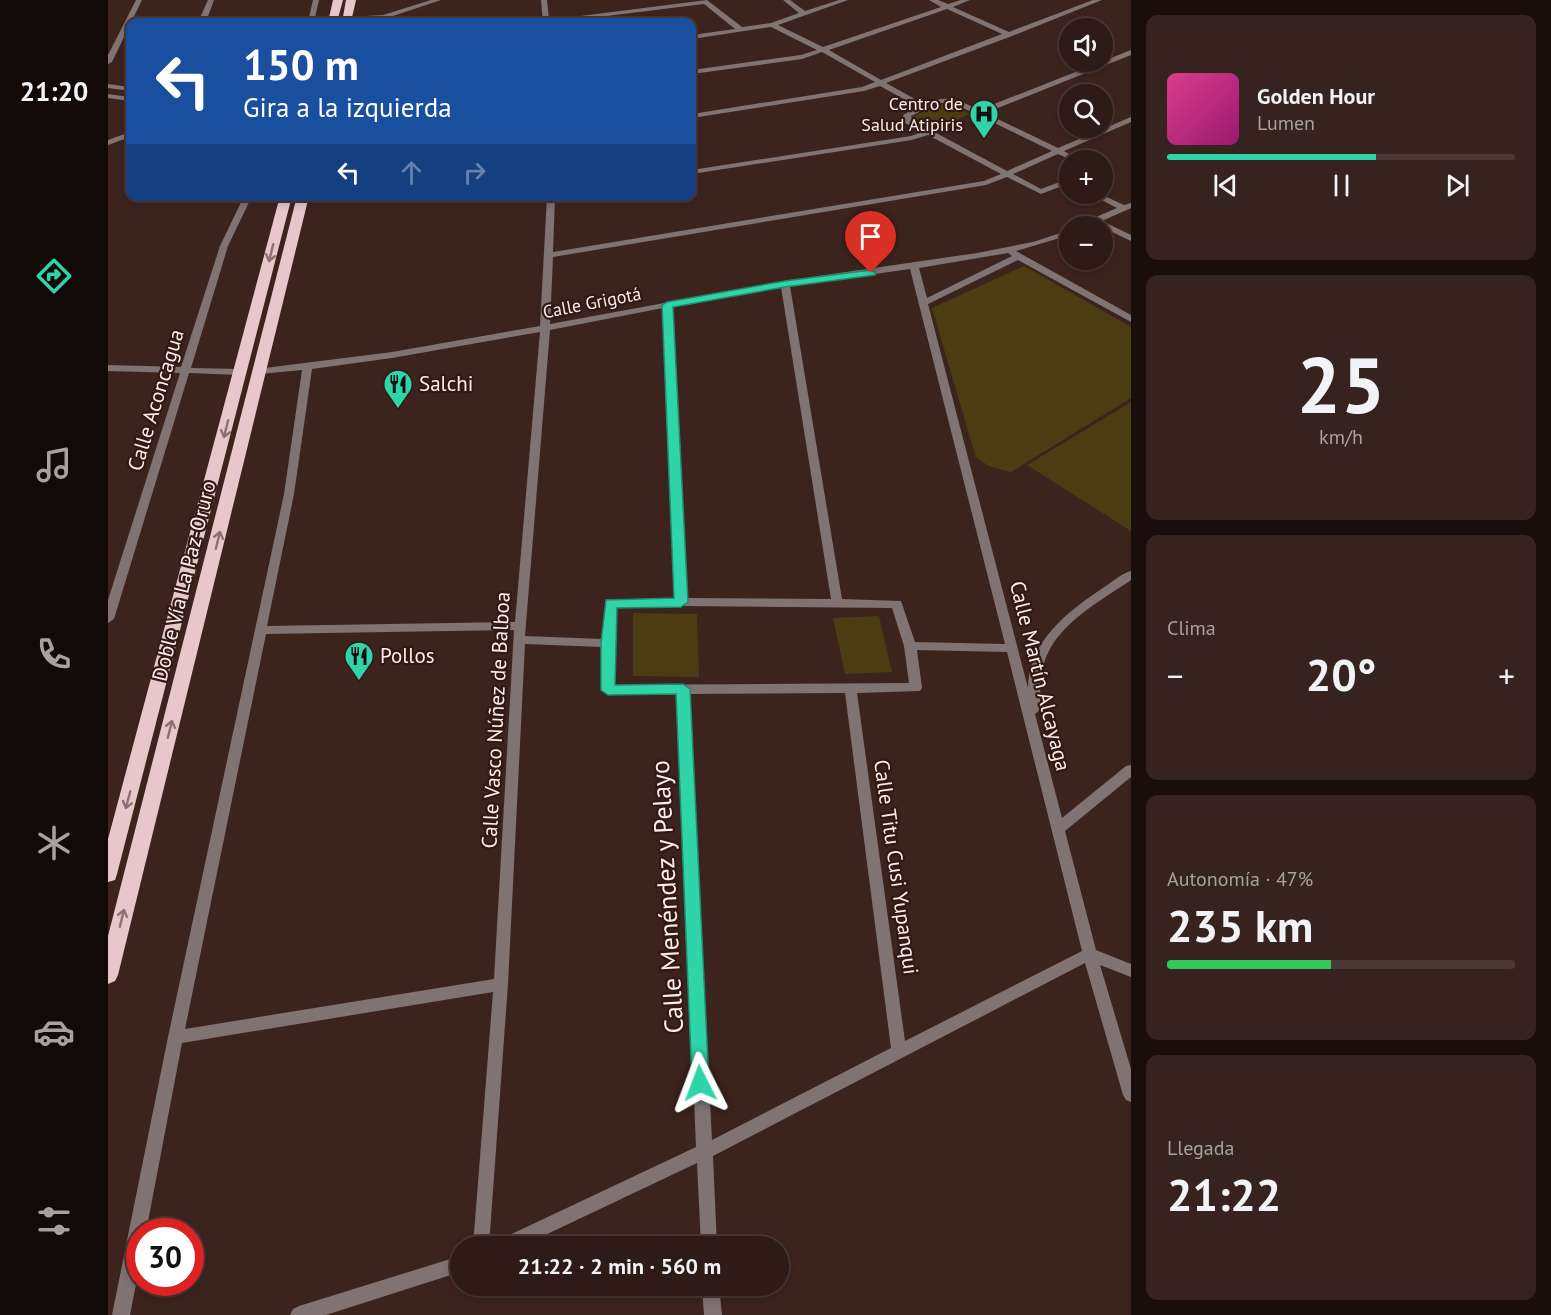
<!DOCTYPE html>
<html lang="es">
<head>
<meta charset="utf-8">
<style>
	:root { --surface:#2e1a16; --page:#36231f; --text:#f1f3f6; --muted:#a7a1a1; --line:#493835; --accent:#30d4a9 }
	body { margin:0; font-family:"PT Sans",sans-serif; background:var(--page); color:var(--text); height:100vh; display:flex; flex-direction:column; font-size:22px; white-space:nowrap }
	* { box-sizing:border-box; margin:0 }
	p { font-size:20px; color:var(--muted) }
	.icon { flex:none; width:33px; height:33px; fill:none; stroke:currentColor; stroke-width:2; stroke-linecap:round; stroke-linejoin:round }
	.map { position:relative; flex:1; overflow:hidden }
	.side { display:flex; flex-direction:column; gap:15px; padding:15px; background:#190e0c; width:420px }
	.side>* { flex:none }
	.top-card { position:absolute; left:18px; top:18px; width:570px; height:183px; border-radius:12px; box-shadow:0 3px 9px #0003,0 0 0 2px var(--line); background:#1a4fa0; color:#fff; overflow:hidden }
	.controls { position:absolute; left:951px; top:18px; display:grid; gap:12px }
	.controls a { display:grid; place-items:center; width:54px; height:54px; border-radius:50%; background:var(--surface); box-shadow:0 3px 9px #0003,0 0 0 2px var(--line); font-size:30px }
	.speed { position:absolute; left:18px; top:1218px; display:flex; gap:12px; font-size:30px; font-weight:700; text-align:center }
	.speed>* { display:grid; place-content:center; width:78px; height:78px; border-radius:50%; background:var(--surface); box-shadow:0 3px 9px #0003,0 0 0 2px var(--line); line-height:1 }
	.speed .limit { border:9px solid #d22; background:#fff; color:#111 }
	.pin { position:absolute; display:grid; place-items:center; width:51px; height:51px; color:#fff; margin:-62px -26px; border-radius:50% 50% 50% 0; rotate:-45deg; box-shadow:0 0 6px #0007 }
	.pin .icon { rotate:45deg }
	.me { position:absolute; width:66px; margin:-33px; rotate:357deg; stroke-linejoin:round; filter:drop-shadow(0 0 4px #0008) }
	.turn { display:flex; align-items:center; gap:21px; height:126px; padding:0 18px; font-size:27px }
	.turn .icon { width:78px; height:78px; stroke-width:2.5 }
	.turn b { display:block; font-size:42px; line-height:51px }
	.lanes { display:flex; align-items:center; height:57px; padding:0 18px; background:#0003; justify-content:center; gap:30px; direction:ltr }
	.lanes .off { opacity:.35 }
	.big { font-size:45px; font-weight:700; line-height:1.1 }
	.side .card { flex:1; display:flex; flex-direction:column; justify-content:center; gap:9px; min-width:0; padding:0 21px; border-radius:12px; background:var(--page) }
	.side .dial { align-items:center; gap:0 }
	.dial b { font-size:78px; line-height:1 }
	.song { display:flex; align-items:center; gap:18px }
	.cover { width:72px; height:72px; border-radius:9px; background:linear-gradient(135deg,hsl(330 70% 55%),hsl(320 70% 35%)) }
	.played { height:6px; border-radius:3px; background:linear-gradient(90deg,var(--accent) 60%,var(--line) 60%) }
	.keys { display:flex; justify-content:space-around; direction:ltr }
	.heat { display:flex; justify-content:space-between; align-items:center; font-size:33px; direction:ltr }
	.charge { height:9px; border-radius:4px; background:linear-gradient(90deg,#34c759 47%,var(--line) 0) }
	.trip { position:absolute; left:342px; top:1236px; width:339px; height:60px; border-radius:30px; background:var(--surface); box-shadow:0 3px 9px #0003,0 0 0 2px var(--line); font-weight:700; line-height:60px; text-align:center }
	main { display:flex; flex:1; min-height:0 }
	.dock { display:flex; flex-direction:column; width:108px; justify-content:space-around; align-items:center; background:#120a09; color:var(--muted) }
	.dock .icon { width:42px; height:42px }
	.dock .active { color:var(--accent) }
	.dock b { font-size:27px; color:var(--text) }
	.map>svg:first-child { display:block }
	.green { fill:#4c3c11 }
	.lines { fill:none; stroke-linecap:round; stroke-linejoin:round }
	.minor { fill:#817274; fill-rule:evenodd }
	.tertiary { fill:#817274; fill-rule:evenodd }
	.trunk { fill:#e8c7cc; fill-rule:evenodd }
	.oneway { stroke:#8d7070 }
	.route { fill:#30d4a9; stroke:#1f8a6e; stroke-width:1.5 }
	.labels { text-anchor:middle; stroke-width:4.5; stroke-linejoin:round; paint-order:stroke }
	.far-poi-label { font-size:18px; fill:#fdeeeb; stroke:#321914; text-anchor:end }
	.far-street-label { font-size:18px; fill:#fdeeeb; stroke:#321914 }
	.poi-label { font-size:21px; fill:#fdeeeb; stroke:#321914; text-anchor:start }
	.street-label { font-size:21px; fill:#fdeeeb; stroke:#321914 }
	.near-street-label { font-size:26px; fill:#fdeeeb; stroke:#321914 }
</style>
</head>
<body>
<main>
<nav class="dock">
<b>21:20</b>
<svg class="icon active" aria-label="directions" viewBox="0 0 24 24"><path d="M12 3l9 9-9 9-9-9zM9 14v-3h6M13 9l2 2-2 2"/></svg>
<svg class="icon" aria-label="music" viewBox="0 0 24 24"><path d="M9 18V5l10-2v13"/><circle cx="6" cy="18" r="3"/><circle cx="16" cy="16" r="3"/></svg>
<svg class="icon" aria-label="phone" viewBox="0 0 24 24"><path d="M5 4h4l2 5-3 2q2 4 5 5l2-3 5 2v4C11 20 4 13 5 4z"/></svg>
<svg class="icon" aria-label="climate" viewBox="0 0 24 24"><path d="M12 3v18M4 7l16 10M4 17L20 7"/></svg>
<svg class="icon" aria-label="car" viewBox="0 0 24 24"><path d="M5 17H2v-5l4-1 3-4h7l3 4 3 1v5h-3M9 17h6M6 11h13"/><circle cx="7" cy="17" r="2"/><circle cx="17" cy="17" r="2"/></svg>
<svg class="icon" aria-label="filters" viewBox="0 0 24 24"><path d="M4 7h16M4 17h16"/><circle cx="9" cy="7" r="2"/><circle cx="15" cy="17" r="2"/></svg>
</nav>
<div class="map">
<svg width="1023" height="1315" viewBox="0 0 1023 1315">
	<rect width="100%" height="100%" fill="#3d231d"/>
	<!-- green -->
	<path class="green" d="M838 103 862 114 826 129 802 117Z
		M916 266 1023 327V398L903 472 883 467 868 458 824 308Z
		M1023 402V531L919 465Z
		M525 613 589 614 591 677 525 676Z
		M771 616 784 672 737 674 725 618Z"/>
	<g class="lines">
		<!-- minor -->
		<path class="minor" d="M28 0H34L4 62 0 64V55Z
			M100 0H106L98 22H46L49 20H91Z
			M205 0H211L206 22H200Z
			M323 0H333L276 19 238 21 235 19 238 17 275 15Z
			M433 0H439L441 20 599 0 634 27 663 23 691 13 675 0H682L697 11 731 0H740L670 25 715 47 833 7 821 0H830L840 4 853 0H862L845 7 901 32 985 0H994L904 36 778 83 816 104C839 94 850 100 871 110L1023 50V55L877 113 950 148 1023 117V122L956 151 972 160H963L950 154 905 174 933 189 962 178V183L933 194 899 177 878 185 445 257 442 324 676 281 869 253 925 242 962 230V235L908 251 1023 315V322L910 260 820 304 920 688C921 641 959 612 995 588 1004 582 1013 574 1023 571V580C991 602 948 624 936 663 932 679 932 694 932 710L927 714 954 818 1018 766 1023 765V777L957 831 988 950 1023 964V977L992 965 1023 1069V1102L1018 1100 1015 1095 977 963 605 1156 609 1246H593L589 1163 414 1246H389L391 1240 588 1147 569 694 496 693 494 690V647L417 644 400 984 381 1246H365L385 992 74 1043 38 1232H32V1264L22 1315H4L60 1037 176 494 194 370 152 374 149 373V369L284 352 432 326 439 196H447L445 252 876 181 893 174 820 135 804 140 584 174V170L803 136 814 132 797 123 795 115 810 107 772 86 756 91 584 118V114L754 87 767 82 714 52 694 59 584 74V70L693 55 709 50 663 27 584 39V35L627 29 596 4 450 22H435ZM839 9 894 34 773 80 721 50ZM830 103H845L944 151 899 171 804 120 803 116ZM900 253 904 256 819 298 811 268ZM802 269 897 644 807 642 793 601 734 599 682 286ZM673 287 723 599 579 598 564 307ZM555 308 567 598 499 600 494 639 417 636 442 330ZM432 332 407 622 159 626 186 494 204 369 284 358ZM573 606 784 608 796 646 801 683 506 685 508 607ZM406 630 386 979 77 1029 158 634ZM809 650 899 652 974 951 797 1041 749 693 812 691 814 688ZM737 693 783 1048 604 1140 581 694Z
			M19 133H22V137L0 145V140Z
			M982 194H992L1016 205 1023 203V208L994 221 1023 235V241L987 224 981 226H971L972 224 1009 208Z
			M136 196H144L120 246 83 368 132 369 137 372 132 375 81 373 6 619 0 623V600L72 373 0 371V365L73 367 112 246Z
			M352 1256V1272L218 1315H182L185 1309 191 1306Z
			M594 1286H611L614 1315H596Z"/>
		<!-- tertiary -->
		<path class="tertiary" d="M0 84 22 87V91L0 88Z
			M0 94 22 97V101L0 98Z"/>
		<!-- trunk -->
		<path class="trunk" d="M225 0H235L229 22H220Z
			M238 0H248L243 22H234Z
			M172 196H184L9 874 7 880 0 882V839Z
			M189 196H201L10 975 7 981 0 984V936Z"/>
	</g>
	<!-- one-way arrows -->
	<defs><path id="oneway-shaft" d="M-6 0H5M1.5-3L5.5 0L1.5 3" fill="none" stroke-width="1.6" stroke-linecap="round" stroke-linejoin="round" transform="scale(1.5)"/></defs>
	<g class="oneway">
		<use href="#oneway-shaft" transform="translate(163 253) rotate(104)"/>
		<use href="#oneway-shaft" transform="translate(118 429) rotate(104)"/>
		<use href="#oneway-shaft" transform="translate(110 540) rotate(-76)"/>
		<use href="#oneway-shaft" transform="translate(62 729) rotate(-76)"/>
		<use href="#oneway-shaft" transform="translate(20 800) rotate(105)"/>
		<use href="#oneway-shaft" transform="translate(14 918) rotate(-76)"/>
	</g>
	<!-- route -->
	<path class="route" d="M763 270 768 273 767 275 677 287 565 307 580 602 573 607 509 608 507 685 575 684 582 689 601 1083 599 1088 592 1091 586 1088 584 1083 568 694 500 695 493 690V643L498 600 566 598 554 305 559 302 677 281Z"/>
	<!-- icons -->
	<defs>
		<g id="hospital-pin" transform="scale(1.5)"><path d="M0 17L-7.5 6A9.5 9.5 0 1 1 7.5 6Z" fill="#30d4a9" stroke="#321914"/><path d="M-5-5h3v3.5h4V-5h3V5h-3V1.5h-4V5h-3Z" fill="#111"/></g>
		<g id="restaurant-pin" transform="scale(1.5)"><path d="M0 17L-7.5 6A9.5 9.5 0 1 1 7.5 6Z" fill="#30d4a9" stroke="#321914"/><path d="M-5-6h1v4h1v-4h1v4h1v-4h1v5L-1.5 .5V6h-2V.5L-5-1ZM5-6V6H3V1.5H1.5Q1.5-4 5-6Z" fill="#111"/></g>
	</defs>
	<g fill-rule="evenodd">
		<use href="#hospital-pin" x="876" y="114"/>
		<use href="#restaurant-pin" x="290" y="384"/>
		<use href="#restaurant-pin" x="251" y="656"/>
	</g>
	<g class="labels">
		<!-- far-poi labels -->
		<g class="far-poi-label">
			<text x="855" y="110">Centro de<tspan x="855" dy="21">Salud Atipiris</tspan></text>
		</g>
		<!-- far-street labels -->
		<g class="far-street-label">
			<text transform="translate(484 303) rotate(-11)" y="6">Calle Grigotá</text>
		</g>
		<!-- poi labels -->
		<g class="poi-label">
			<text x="311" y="391">Salchi</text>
			<text x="272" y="663">Pollos</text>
		</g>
		<!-- street labels -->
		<g class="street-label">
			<text transform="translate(48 400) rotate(-73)" y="7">Calle Aconcagua</text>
			<text transform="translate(76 581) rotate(-76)" y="7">Doble Vía La Paz-Oruro</text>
			<text transform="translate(932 676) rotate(76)" y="7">Calle Martín Alcayaga</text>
			<text transform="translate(388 720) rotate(-87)" y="7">Calle Vasco Núñez de Balboa</text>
			<text transform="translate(788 867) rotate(82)" y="7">Calle Titu Cusi Yupanqui</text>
		</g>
		<!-- near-street labels -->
		<g class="near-street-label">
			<text transform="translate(559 897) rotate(-93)" y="9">Calle Menéndez y Pelayo</text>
		</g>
	</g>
</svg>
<div class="controls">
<a><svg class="icon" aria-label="sound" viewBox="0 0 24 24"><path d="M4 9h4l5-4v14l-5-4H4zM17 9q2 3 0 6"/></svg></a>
<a><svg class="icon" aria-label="search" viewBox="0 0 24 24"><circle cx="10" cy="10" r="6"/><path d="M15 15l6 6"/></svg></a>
<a>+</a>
<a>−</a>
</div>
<div class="speed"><div class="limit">30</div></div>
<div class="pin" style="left:763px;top:273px;background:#d93025"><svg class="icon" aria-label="arrive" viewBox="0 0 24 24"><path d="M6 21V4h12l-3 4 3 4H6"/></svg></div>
<svg class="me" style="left:592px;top:1083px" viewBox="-20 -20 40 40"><path d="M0-17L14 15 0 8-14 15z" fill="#30d4a9" stroke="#fff" stroke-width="4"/></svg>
<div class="trip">21:22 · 2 min · 560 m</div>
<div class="top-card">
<div class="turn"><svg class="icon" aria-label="left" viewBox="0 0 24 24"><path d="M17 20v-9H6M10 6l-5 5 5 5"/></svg><div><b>150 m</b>Gira a la izquierda</div></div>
<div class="lanes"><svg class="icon" aria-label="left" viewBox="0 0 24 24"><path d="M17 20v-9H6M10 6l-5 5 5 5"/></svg><svg class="icon off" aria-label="ahead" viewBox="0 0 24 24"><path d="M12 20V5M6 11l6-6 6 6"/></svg><svg class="icon off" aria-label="right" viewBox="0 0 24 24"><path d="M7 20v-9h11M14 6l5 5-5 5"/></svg></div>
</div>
</div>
<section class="side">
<div class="card">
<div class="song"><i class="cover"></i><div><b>Golden Hour</b><p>Lumen</p></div></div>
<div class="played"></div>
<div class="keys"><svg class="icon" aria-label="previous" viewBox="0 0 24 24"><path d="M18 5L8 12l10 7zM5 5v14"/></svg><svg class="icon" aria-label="pause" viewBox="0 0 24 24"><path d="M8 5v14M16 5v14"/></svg><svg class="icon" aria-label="next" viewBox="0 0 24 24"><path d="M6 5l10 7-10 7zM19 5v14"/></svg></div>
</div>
<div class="card dial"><b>25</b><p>km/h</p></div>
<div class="card"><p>Clima</p>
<div class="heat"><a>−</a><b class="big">20°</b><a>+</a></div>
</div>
<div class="card"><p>Autonomía · 47%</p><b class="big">235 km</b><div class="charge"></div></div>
<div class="card"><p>Llegada</p><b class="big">21:22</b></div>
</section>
</main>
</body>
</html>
